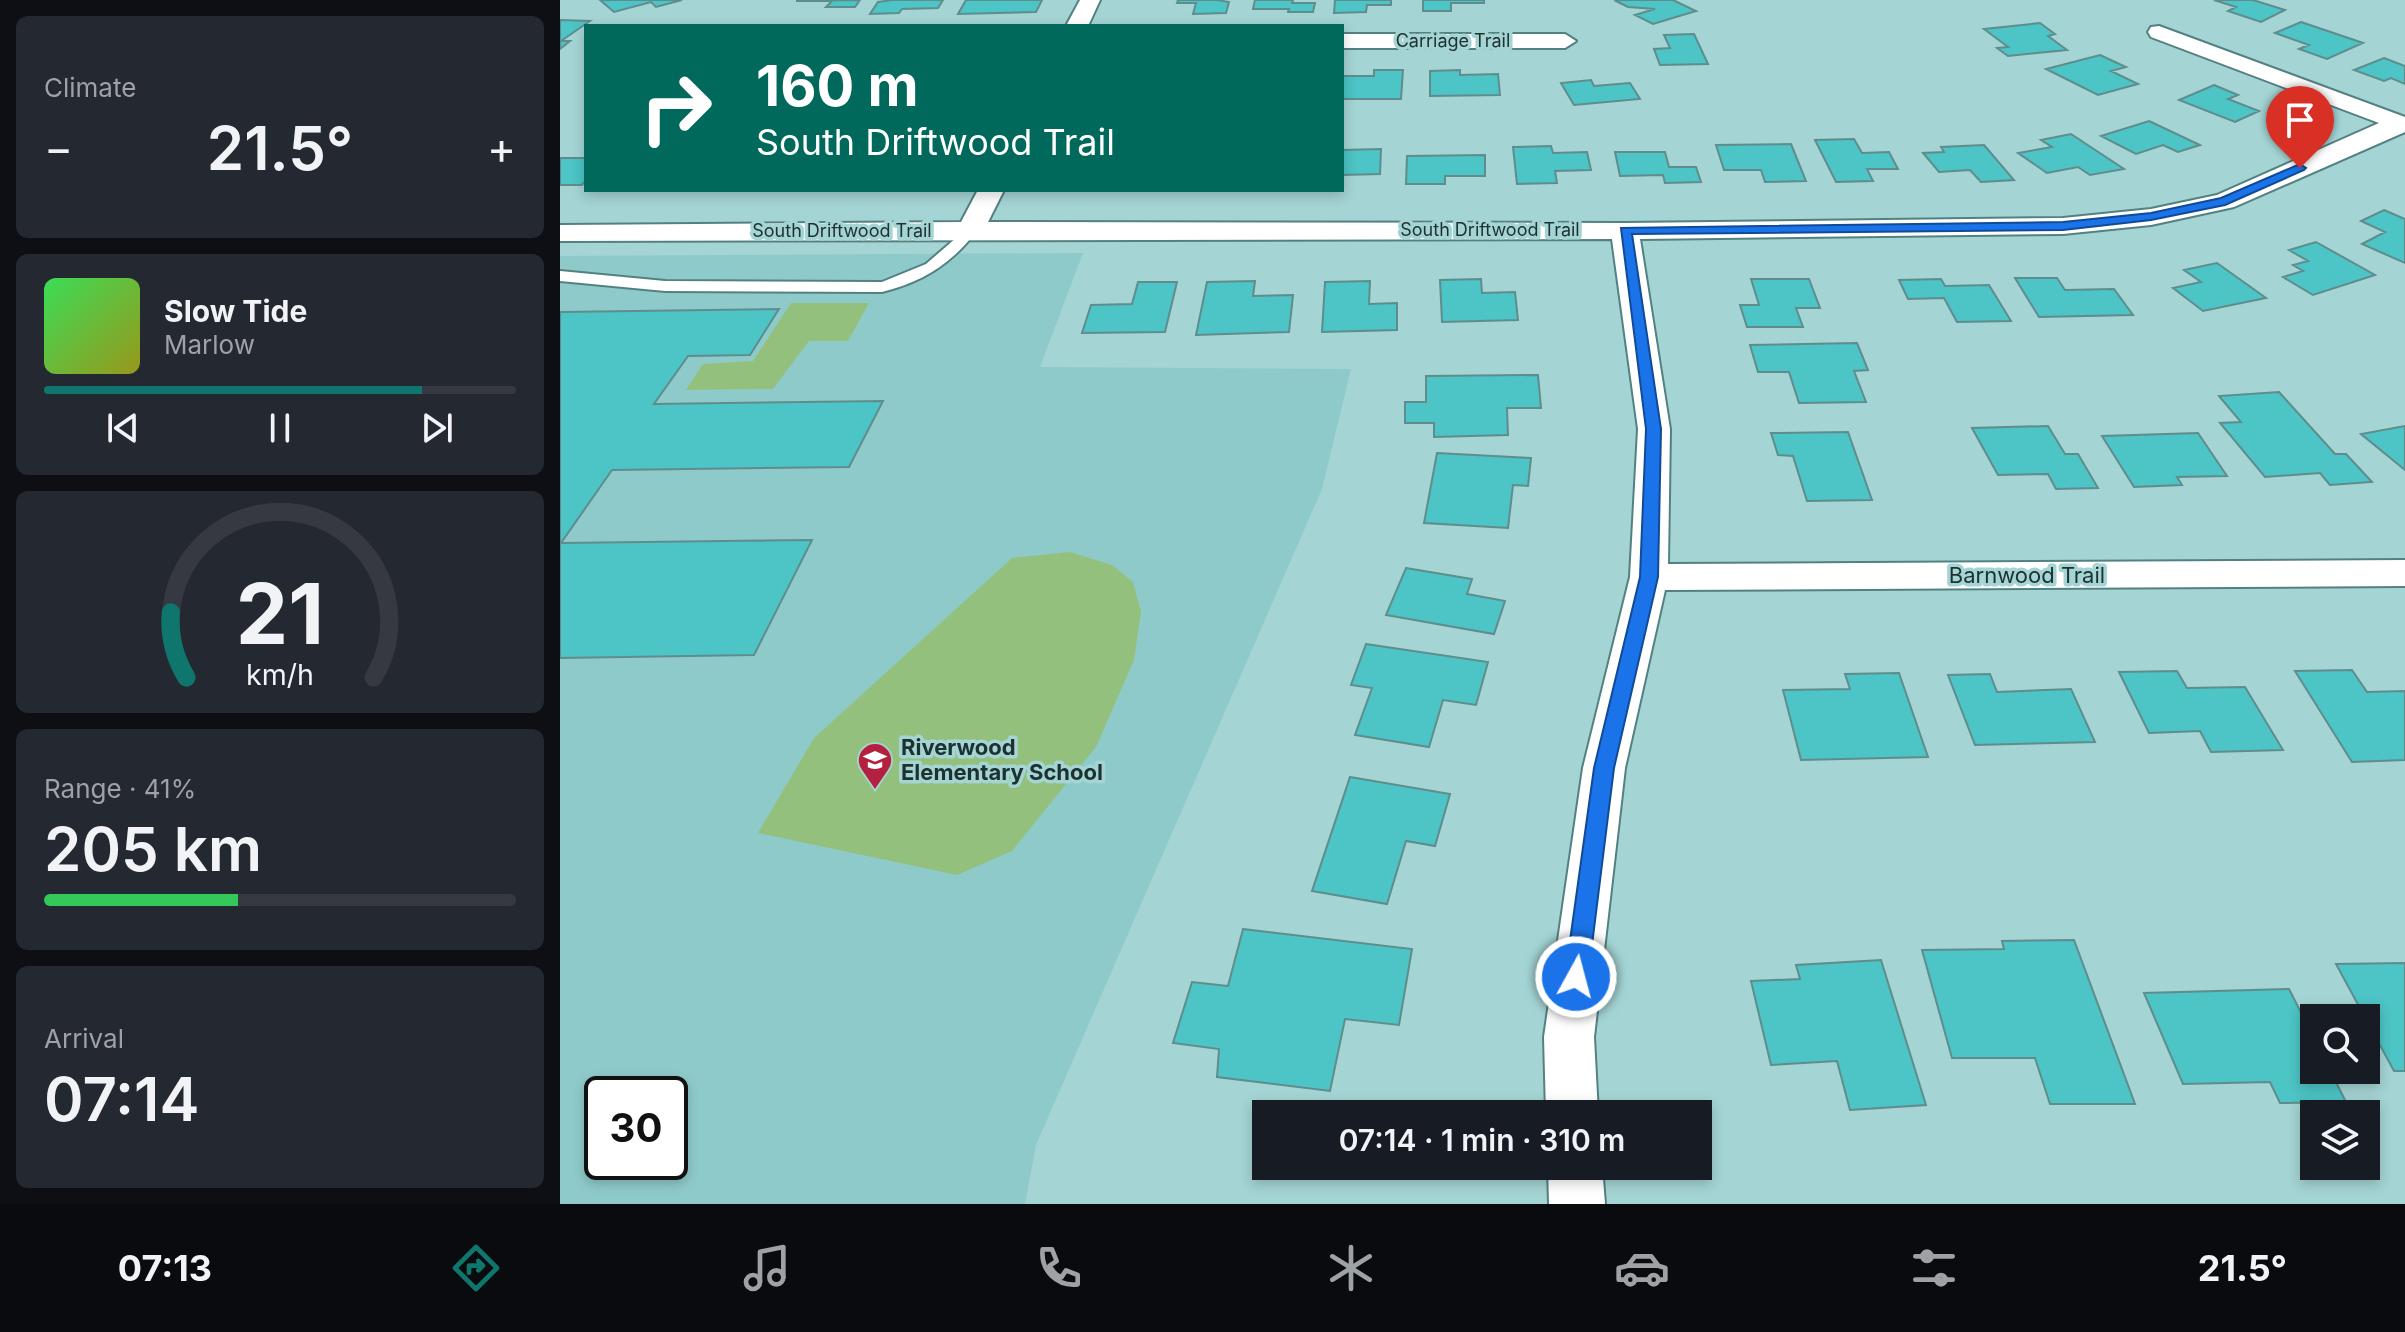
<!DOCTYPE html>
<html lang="en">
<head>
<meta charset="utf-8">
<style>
	:root { --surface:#171b24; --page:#242831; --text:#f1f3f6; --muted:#9ea1a6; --line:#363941; --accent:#0f766e }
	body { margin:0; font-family:Inter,sans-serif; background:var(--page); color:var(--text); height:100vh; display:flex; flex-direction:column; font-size:30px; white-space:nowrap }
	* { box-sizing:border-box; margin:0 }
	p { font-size:26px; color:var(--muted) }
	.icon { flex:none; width:44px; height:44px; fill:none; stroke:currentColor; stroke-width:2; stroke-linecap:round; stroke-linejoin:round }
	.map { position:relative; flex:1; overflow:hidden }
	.sheet { display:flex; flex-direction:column; gap:16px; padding:16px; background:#0d0f14; width:560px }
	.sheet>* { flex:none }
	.hud { position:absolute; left:24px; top:24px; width:760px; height:168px; border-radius:0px; box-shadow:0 4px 12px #0003; background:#00695c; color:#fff; overflow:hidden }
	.fabs { position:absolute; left:1740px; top:1004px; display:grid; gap:16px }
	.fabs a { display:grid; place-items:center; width:80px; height:80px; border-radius:0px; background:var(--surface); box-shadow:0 4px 12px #0003; font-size:40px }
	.speed { position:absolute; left:24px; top:1076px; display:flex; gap:16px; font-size:40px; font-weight:700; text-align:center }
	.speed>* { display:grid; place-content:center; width:104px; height:104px; border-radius:50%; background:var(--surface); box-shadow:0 4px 12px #0003; line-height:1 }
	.speed .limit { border:4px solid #111; border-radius:12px; background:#fff; color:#111 }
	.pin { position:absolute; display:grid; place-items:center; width:68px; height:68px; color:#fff; margin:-82px -34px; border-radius:50% 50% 50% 0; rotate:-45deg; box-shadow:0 0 8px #0007 }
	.pin .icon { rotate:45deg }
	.me { position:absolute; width:88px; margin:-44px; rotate:7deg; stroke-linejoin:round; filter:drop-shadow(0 0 6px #0008) }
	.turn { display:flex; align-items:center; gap:28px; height:168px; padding:0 40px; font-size:36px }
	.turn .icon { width:104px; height:104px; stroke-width:2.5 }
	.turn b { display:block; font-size:56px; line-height:68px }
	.big { font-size:60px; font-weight:600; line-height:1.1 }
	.sheet .card { flex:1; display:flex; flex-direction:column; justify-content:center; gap:12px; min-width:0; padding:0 28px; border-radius:12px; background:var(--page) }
	.sheet .dial { align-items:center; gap:0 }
	.dial svg { height:208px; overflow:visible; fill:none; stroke:var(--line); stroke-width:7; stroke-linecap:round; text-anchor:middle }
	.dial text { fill:var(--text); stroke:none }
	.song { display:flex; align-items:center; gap:24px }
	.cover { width:96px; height:96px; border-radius:12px; background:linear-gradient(135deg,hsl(130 70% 55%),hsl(60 70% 35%)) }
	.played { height:8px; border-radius:4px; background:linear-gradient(90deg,var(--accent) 80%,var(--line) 80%) }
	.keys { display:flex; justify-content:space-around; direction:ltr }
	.heat { display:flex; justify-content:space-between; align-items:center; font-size:44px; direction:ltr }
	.charge { height:12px; border-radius:6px; background:linear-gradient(90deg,#34c759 41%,var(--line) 0) }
	.trip { position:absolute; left:692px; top:1100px; width:460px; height:80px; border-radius:0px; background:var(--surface); box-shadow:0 4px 12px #0003; font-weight:600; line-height:80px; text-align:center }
	.dock { display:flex; height:128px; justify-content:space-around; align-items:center; background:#090b0e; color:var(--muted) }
	.dock .icon { width:56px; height:56px }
	.dock .selected { color:var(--accent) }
	.dock b { font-size:36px; color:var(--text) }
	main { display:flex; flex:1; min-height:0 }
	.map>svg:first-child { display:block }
	.built { fill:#8fcaca; fill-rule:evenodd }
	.green { fill:#93c17d }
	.building { fill:#4dc4c5; stroke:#5f8d8d; stroke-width:2 }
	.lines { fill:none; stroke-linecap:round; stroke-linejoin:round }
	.lane-casing { stroke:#538181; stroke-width:4 }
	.street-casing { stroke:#538181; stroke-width:4 }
	.lane { fill:#fff; fill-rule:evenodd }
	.street { fill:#fff; fill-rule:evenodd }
	.route { fill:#1a73e8; stroke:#114b97; stroke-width:2 }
	.labels { text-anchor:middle; stroke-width:7; stroke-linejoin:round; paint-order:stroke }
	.far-street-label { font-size:18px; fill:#1e3131; stroke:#a4d4d4 }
	.street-label { font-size:22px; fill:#1e3131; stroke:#a4d4d4 }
	.poi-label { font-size:22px; font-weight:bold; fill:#1e3131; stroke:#a4d4d4; text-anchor:start }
</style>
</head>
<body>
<main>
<section class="sheet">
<div class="card"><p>Climate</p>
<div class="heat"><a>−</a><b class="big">21.5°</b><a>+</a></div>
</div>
<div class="card">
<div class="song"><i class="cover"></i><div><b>Slow Tide</b><p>Marlow</p></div></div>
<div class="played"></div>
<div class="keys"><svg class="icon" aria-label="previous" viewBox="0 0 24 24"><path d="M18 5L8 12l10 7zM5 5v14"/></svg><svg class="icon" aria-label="pause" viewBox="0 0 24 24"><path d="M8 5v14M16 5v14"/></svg><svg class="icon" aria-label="next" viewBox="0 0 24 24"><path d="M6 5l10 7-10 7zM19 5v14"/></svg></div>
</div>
<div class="card dial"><svg viewBox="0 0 100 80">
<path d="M14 69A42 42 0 1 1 86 69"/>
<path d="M14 69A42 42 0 0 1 8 44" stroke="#0f766e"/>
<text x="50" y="56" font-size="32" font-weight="700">21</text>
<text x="50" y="72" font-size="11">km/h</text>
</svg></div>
<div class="card"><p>Range · 41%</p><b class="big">205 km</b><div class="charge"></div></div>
<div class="card"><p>Arrival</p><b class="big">07:14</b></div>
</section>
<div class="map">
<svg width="1845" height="1204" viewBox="0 0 1845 1204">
	<rect width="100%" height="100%" fill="#a4d4d4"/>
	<!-- built -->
	<path class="built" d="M523 253 480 367 791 369 762 489 476 1145 465 1204H0V256ZM42 1094H110V1162H42Z"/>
	<!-- green -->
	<path class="green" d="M231 303H309L288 341H249L213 389 126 390 143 364 193 361Z
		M510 552 552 565 573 582 581 612 574 660 536 747 452 851 397 875 198 833 254 738 452 558Z"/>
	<!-- building -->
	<path class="building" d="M40 0H122L96 7 91 2 54 12Z
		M300 0 295 7H266L272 1H236Z
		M332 0H383L378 8 342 9 339 13 310 14 318 2Z
		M406 0H482L476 12 398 14Z
		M618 0H657L669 2 666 13 633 14 636 3H617Z
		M695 0H733L732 3H755L753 12H728L729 9H693Z
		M775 0H831V5H807L806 12 774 13Z
		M863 0H924V3H891V11H863Z
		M1060 0H1113L1136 11 1093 24 1075 15 1095 9 1068 7 1056 1Z
		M1654 0H1693L1725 10 1701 22 1668 11 1676 7Z
		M0 20 30 21 1 41H10L0 49Z
		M1741 22 1803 43 1767 59 1739 49 1749 45 1715 33Z
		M1480 23 1495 34 1488 36 1507 50 1448 56 1437 48 1448 47 1424 29Z
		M1134 34 1148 64 1100 65 1094 49 1110 48 1104 35Z
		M1540 55 1566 67 1551 71 1578 84 1538 95 1486 69Z
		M1824 58 1845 66V84L1831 78 1824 81 1794 70Z
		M814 70H843L841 99H782V76H814Z
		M900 70V75L938 74 940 95 870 96V71Z
		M1031 80 1034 86 1070 83 1080 99 1014 105 1001 83Z
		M1654 85 1678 95 1668 99 1699 111 1675 122 1619 100Z
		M1589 121 1640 145 1618 152 1603 145 1576 154 1541 136Z
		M1511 134 1564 169 1530 175 1518 167 1487 173 1458 153 1492 147 1481 140Z
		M1294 139 1302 153 1329 152 1338 169H1307L1313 181 1276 182 1255 140Z
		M1231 144 1246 181 1205 182 1201 170H1164L1156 145Z
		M1424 145 1454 180 1421 182 1410 170 1379 172 1363 153 1384 152 1381 147Z
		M991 146 993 153 1027 152 1031 170 995 171 997 183 957 184 953 147Z
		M821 149 820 174 782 175V150Z
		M1055 152H1105L1109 167H1136L1141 182 1105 183 1103 175 1060 176Z
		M925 155V176H885V184H846L847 156Z
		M0 158H26V180L22 185H0Z
		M1824 210 1845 219V263L1802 244 1825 232 1801 221Z
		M1756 242 1815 275 1753 295 1723 277 1743 271 1733 265 1748 261 1729 250Z
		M1657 263 1706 298 1643 311 1613 288 1641 282 1624 270Z
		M1455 278H1497L1505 290 1554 289 1573 315 1479 317Z
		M921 279 922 293 955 292 958 320 882 322 880 280Z
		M1191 279H1249L1260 308H1236L1243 327H1187L1180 305H1199Z
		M1381 279 1385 286 1429 285 1451 321 1397 322 1384 298 1348 299 1339 280Z
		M695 281 693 296 733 295 729 332 636 335 647 282Z
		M810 281 809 304 837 303V330L762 332 765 282Z
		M578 282H617L605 332 522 333 531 305 572 304Z
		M219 309 190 355 128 356 94 404 323 401 289 467 52 470 1 543 252 540 194 655 0 658V312Z
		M1297 343 1308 370 1294 371 1306 402 1239 403 1229 372H1198L1190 345Z
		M978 375 981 408H947L948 435 874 437V423H845V402H866V376Z
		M1719 392 1775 454H1786L1812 482 1770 485 1760 473 1705 477 1660 423 1681 422 1659 396Z
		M1488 426 1505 454H1518L1538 488 1496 489 1488 474 1438 475 1412 428Z
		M1845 426V470L1801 434Z
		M1288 432 1312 500 1247 501 1233 456 1218 455 1211 433Z
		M1638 433 1667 476 1617 477 1622 485 1574 487 1542 436Z
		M877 453 971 458 968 486 953 485 948 528 864 523Z
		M846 568 912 579 907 594 945 601 934 634 826 615Z
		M806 644 928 662 916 705 883 700 869 747 795 735 812 688 791 685Z
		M1792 670 1807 692 1845 691V760L1792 762 1735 671Z
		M1617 671 1627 688 1685 687 1723 750 1651 752 1640 731 1589 733 1559 672Z
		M1339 673 1368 757 1241 760 1223 690 1290 689 1285 674Z
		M1430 674 1437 692 1511 689 1535 742 1415 745 1388 675Z
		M790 777 890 794 875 846 846 841 827 904 752 891Z
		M683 929 852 949 839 1025 785 1019 770 1091 657 1077 659 1049 613 1043 632 982 668 986Z
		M1514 940 1575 1104H1490L1475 1058H1392L1362 950 1444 949 1442 941Z
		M1321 960 1366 1105 1290 1110 1277 1061 1211 1065 1191 981 1240 979 1236 965Z
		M1845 963V1071H1834L1776 964Z
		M1729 989 1754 1038V1070H1770L1786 1102 1720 1103 1710 1082 1623 1084 1584 993Z"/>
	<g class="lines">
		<!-- lane casing -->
		<g class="lane-casing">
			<path id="lane" d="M410 226 417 230C392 264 362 282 322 292L105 291 0 281V271L105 281 322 282 366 264Z"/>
		</g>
		<!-- street casing -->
		<g class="street-casing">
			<path id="street" d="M520 0H540L528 26H506Z
				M1599 26 1845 117V132L1674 207 1591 225 1503 234 1080 239 1110 429 1108 564 1845 560V586L1105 590 1065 768 1034 1037 1038 1114H986L984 1037 1023 768 1070 577 1078 429 1052 239 0 241V225L401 222 418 190H444L428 222 1065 223 1503 218 1591 209 1657 195 1819 123 1591 37 1588 32 1591 27Z
				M782 34H1005L1016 41 1005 48H782Z
				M988 1166H1042L1045 1204H989Z"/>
		</g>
		<!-- lane -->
		<use href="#lane" class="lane"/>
		<!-- street -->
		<use href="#street" class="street"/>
	</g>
	<!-- route -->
	<path class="route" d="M1740 164 1746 168 1744 170 1665 205 1591 220 1503 230 1072 234 1101 429 1098 577 1054 768 1028 977 1025 985 1016 988 1008 985 1005 977 1034 768 1080 577 1086 429 1061 228 1503 222 1591 213 1661 198Z"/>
	<!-- icons -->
	<defs>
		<g id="school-pin" transform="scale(1.8)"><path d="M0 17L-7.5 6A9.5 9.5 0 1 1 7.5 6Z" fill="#b3213f" stroke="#a4d4d4"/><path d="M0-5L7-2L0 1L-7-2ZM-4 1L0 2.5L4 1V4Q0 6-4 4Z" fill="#fff"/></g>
	</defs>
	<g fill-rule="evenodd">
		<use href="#school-pin" x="315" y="760"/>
	</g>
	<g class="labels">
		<!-- far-street labels -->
		<g class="far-street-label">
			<text x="893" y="47">Carriage Trail</text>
			<text x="930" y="236">South Driftwood Trail</text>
			<text x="282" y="237">South Driftwood Trail</text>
		</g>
		<!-- street labels -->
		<g class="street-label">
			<text x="1467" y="583">Barnwood Trail</text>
		</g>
		<!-- poi labels -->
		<g class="poi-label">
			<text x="341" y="755">Riverwood<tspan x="341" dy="25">Elementary School</tspan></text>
		</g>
	</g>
</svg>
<div class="fabs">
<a><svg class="icon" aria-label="search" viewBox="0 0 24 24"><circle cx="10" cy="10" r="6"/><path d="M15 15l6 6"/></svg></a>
<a><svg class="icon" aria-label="layers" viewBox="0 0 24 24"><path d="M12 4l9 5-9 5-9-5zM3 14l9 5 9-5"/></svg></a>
</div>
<div class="speed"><div class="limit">30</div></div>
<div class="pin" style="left:1740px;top:168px;background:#d93025"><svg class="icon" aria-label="arrive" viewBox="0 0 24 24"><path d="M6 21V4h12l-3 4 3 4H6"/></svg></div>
<svg class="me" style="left:1016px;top:977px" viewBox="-20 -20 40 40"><circle r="17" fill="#1a73e8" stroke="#fff" stroke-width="3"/><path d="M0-11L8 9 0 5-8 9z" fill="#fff"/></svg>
<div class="trip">07:14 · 1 min · 310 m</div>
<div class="hud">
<div class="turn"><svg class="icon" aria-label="right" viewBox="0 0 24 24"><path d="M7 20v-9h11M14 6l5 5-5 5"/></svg><div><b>160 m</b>South Driftwood Trail</div></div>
</div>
</div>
</main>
<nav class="dock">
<b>07:13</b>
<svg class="icon selected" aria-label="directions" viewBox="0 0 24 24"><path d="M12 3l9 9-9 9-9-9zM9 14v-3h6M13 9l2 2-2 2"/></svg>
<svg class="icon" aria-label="music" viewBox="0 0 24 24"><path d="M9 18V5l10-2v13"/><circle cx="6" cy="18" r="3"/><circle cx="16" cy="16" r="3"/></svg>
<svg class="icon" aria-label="phone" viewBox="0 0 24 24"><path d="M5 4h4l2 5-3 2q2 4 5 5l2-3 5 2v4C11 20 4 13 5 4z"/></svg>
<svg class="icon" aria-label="climate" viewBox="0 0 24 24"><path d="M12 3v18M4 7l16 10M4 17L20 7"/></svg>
<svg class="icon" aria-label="car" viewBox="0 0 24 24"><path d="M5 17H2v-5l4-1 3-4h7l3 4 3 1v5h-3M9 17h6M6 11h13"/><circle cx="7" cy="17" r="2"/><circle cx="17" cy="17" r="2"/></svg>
<svg class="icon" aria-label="filters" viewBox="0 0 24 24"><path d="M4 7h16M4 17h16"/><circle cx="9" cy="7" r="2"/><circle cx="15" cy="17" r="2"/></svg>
<b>21.5°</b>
</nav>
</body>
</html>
